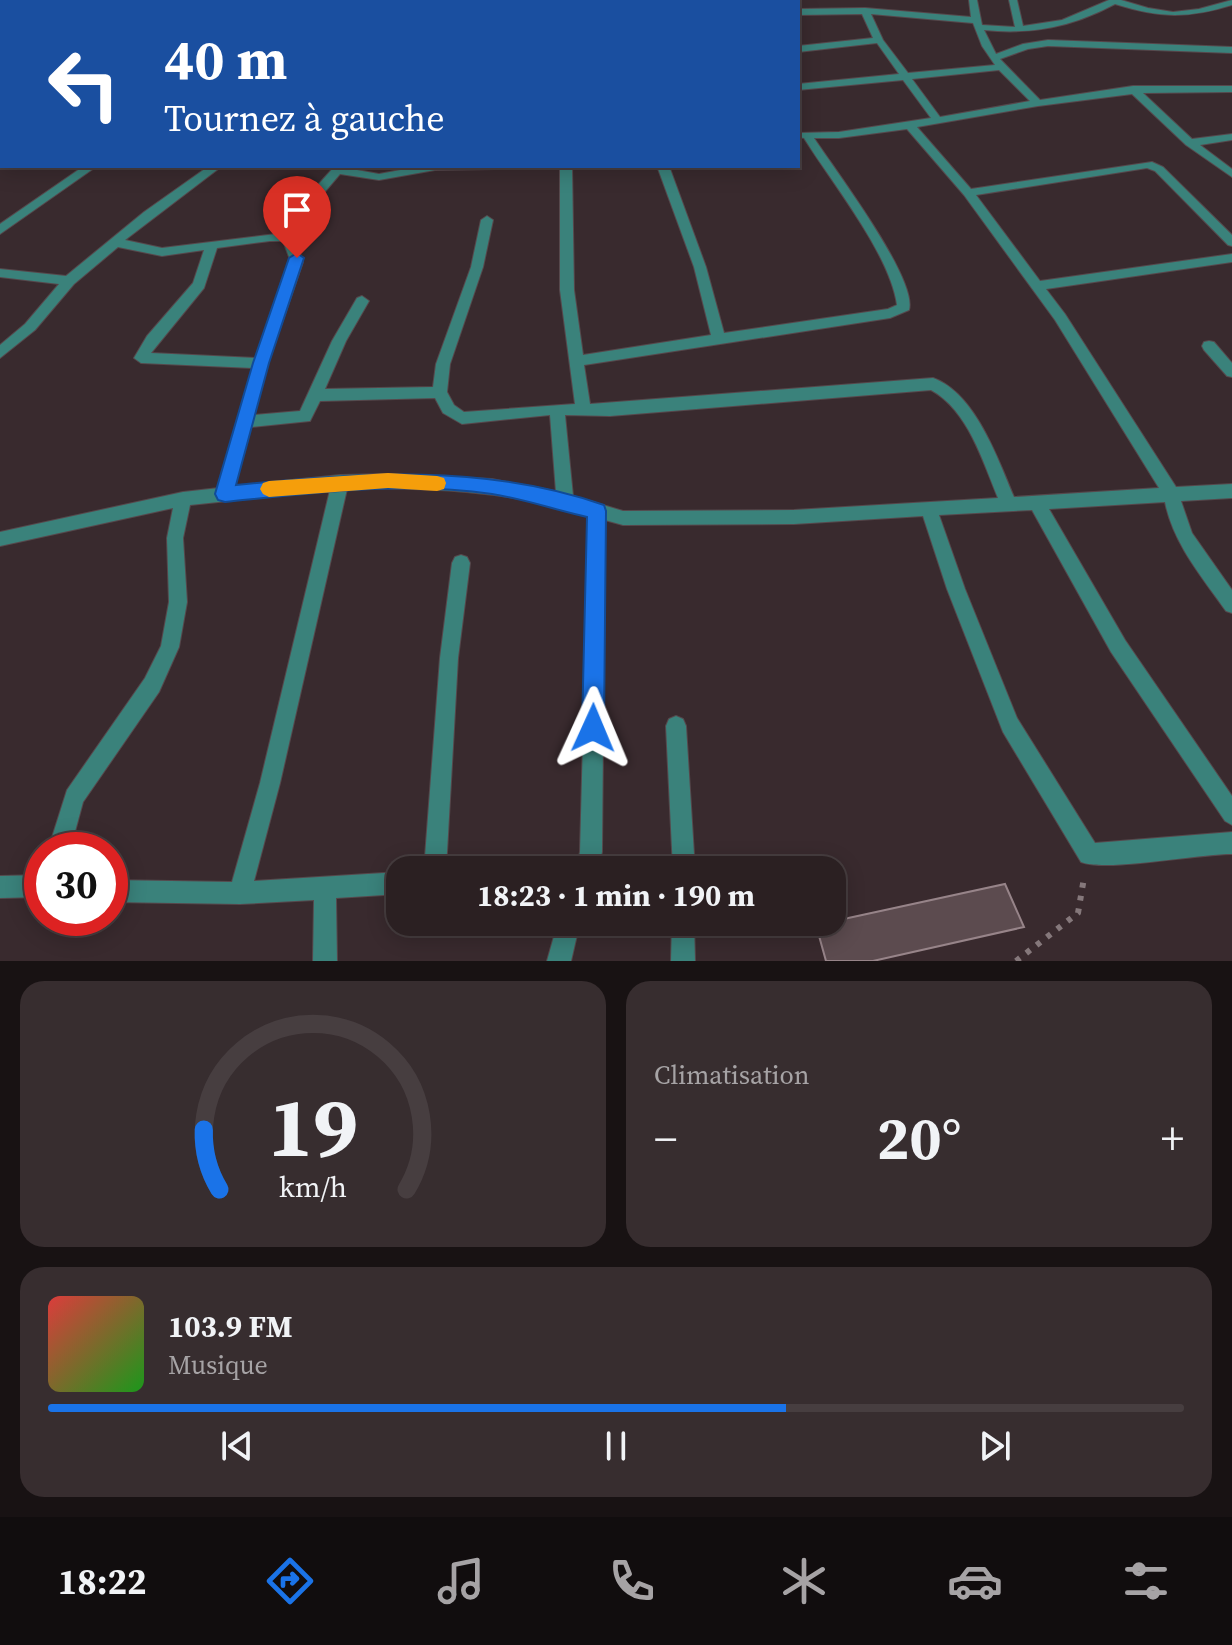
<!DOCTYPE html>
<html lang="fr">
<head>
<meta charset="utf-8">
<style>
	:root { --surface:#2b2022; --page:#372d2f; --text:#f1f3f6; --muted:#a6a3a5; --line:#473e40; --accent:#1a73e8 }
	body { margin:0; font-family:"Source Serif 4",serif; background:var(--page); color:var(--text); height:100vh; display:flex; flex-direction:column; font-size:30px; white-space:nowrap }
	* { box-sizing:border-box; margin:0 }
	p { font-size:26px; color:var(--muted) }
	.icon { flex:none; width:44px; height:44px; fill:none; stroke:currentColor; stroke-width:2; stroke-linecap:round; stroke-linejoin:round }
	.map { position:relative; height:961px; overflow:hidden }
	.sheet { display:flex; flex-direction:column; gap:20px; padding:20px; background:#181213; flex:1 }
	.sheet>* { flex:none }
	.banner { position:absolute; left:0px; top:0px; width:800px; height:168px; box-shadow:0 4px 20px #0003,0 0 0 2px var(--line); background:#1a4fa0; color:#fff; overflow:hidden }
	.speed { position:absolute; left:24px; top:832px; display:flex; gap:16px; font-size:40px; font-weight:700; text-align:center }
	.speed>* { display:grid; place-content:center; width:104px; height:104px; border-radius:50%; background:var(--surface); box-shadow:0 4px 20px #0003,0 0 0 2px var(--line); line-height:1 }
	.speed .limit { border:12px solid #d22; background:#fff; color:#111 }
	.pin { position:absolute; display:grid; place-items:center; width:68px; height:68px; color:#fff; margin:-82px -34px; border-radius:50% 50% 50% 0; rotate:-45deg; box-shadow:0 0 8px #0007 }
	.pin .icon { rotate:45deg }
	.me { position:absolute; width:88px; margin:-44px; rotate:1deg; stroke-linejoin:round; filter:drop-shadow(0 0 6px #0008) }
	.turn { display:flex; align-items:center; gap:28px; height:168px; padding:0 32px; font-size:36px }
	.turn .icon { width:104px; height:104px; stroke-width:2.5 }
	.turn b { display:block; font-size:56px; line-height:68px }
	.big { font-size:60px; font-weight:700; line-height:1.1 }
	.sheet .card { flex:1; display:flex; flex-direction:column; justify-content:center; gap:12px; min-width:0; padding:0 28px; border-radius:24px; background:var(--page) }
	.sheet .dial { align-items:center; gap:0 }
	.dial svg { height:208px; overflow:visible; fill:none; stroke:var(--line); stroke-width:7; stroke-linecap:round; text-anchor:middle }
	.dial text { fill:var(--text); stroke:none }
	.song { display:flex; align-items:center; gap:24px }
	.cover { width:96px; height:96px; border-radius:12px; background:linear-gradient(135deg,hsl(0 70% 55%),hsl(120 70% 35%)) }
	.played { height:8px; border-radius:4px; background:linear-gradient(90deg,var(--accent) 65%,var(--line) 65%) }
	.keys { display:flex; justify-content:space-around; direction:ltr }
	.heat { display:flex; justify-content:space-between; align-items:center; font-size:44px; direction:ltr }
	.sheet .tiles { flex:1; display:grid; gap:20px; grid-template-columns:1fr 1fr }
	.card:last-child { grid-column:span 2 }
	.trip { position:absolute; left:386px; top:856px; width:460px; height:80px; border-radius:24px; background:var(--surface); box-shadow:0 4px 20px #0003,0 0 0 2px var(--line); font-weight:700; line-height:80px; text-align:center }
	.dock { display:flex; height:128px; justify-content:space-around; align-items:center; background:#110d0e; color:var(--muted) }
	.dock .icon { width:56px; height:56px }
	.dock .selected { color:var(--accent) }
	.dock b { font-size:36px; color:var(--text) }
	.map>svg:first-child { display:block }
	.building { fill:#5c4b4f; stroke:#978489; stroke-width:2 }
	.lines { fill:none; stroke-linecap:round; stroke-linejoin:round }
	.minor-casing { stroke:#56484c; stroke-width:2 }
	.path { stroke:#85787b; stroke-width:6; stroke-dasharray:5 8; stroke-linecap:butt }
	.minor { fill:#3a827b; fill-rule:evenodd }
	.route { fill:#1a73e8; stroke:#114b97; stroke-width:2 }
	.slow { fill:#f59e0b }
</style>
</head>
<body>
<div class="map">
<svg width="1232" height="961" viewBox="0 0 1232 961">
	<rect width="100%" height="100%" fill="#392a2e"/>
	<!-- building -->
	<path class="building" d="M1005 884 1024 927 873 961H826L816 925Z"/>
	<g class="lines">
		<!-- minor casing -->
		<g class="minor-casing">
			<path id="minor" d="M0 0H7L0 5Z
				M67 0H75L76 2H68Z
				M194 0H203L204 2H195Z
				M636 0H658L660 2H638Z
				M969 0H977L982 25 1015 27 1009 0H1017L1023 26 1062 20 1109 0H1121L1148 8 1173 12 1199 9 1232 0V5C1187 19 1160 18 1115 4 1072 27 1031 35 984 30L996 54 1023 44 1048 40 1232 47V53L1048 46 1028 49 1000 59 1040 100 1133 86H1232V92L1143 93 1192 139 1232 134V140L1200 145 1232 169V177L1186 145 1132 94 1038 106 917 127 971 189 1152 162 1163 167 1232 235V246L1228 245 1155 171 1147 168 976 195 1040 281 1232 254V262L1046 289 1065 314 1176 487 1232 484V498L1181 501 1192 533 1232 590V613L1226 611C1202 577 1173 543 1165 502L1049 509 1125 640 1232 796V825L1225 821 1111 652 1032 510 939 515 965 589 1017 718 1095 843 1232 832V854C1197 854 1107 872 1081 862L1003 732 947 589 923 516 794 524 623 525 605 520 602 852 598 870H576L580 852 589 515C509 491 429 487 347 489L280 783 254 881 400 872V894L336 898 337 961H313L314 900 240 904 110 902V880L232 882 260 783 330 490 190 505 183 538 187 602 179 647 159 692 83 802 70 850H48L67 790 145 678 161 646 169 602 167 538 173 508 0 546V532L183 492 219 488 253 368 141 363 134 358 147 336 193 283 204 250 162 256 118 247 74 284 35 330 0 358V345L25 324 59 284 0 277V269L66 276 144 212 209 166H222L125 240 162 248 284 233 308 196 335 166 379 174 422 166H501L495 169 435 170 379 180 340 174 317 201 294 237 303 262 268 363 254 415 300 411 332 341 357 298 362 296 369 301 346 341 325 389 433 387 436 364 471 267 481 220 487 216 493 220 483 267 450 364 447 392 454 405 464 412 575 404 560 290V166H572L574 290 583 355 711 335 694 267 657 166H669L706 267 724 333 888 309 897 305C890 254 832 183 804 138L798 137V133L839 132 931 118 903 80 798 90V84L899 74 877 43 798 52V46L873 38 862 14 798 15V9L865 8 971 17ZM871 14 973 23 982 46 995 65 908 73 883 40ZM999 70 1030 101 940 117 912 79ZM907 129 964 195 1055 320 1159 488 1014 497C998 459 975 393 933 378L590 404 584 365 890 318 909 310C918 279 834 169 814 138H839ZM270 241H283L291 262 256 358 151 353 204 288 217 248ZM931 390C968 410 983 462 998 498L794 510 623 511 573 496 565 415 610 416ZM435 398 443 413 462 424 550 415 556 492 492 479 388 474 340 475 235 486 251 427 310 421 320 401Z
				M0 57 2 58V65L0 64Z
				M0 93H2L0 100Z
				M84 166H97L0 234V224Z
				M579 166H632L626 169H585Z
				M1209 341 1214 342 1232 363V377L1227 376 1204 350 1202 346 1204 342Z
				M461 555 467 557 470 563 458 658 446 870H424L440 658 452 563 455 557Z
				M676 716 683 719 686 726 695 870H673L666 726 669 719Z
				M42 875V897L0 898V876Z
				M558 922H580L571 961H547Z
				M672 922H694L695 961H671Z"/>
		</g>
		<!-- path -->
		<path class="path" d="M1016 961 1078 913 1084 878"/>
		<!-- minor -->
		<use href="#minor" class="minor"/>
	</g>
	<!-- route -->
	<path class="route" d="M297 253 304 258 269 363 236 485C359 473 485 463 604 505L606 511 604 728 601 736 593 739 585 736 582 728 587 517C556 510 524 499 492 494 404 481 313 493 225 502L218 500 215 494 253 363 289 258Z"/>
	<!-- slow -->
	<path class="slow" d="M388 473 437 476 444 478 446 483 444 489 437 491 388 488 269 497 263 494 260 489 263 483 269 481Z"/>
</svg>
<div class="speed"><div class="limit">30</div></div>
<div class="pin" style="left:297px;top:258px;background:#d93025"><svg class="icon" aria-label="arrive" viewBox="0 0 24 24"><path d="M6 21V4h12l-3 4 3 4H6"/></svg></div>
<svg class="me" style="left:593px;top:728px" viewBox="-20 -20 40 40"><path d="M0-17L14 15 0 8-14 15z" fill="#1a73e8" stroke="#fff" stroke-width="4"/></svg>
<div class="trip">18:23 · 1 min · 190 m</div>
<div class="banner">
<div class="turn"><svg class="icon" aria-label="left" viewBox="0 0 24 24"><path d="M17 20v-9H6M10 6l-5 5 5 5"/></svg><div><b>40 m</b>Tournez à gauche</div></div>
</div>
</div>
<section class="sheet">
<div class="tiles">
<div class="card dial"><svg viewBox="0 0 100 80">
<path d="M14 69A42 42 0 1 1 86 69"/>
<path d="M14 69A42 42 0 0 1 8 46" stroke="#1a73e8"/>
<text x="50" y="56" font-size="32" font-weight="700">19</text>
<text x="50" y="72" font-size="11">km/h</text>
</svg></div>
<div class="card"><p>Climatisation</p>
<div class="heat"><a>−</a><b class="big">20°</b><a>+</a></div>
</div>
<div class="card">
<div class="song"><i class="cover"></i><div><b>103.9 FM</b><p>Musique</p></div></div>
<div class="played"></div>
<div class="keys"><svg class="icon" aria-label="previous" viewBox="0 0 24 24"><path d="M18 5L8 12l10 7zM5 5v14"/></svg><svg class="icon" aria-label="pause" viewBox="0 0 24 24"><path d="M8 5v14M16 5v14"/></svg><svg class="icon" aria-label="next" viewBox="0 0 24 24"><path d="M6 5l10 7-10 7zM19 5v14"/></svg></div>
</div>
</div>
</section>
<nav class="dock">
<b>18:22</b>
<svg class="icon selected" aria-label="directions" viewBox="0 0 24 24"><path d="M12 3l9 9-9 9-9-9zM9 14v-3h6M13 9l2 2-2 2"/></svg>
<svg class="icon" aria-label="music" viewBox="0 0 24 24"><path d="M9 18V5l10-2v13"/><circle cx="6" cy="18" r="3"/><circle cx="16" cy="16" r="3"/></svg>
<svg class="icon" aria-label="phone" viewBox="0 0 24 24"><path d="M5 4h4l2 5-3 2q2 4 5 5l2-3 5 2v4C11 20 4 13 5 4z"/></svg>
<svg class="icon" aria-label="climate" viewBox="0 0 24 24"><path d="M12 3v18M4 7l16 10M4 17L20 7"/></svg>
<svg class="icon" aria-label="car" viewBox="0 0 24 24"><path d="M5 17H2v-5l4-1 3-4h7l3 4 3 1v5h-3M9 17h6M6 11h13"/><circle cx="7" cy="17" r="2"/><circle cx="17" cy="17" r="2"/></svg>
<svg class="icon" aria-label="filters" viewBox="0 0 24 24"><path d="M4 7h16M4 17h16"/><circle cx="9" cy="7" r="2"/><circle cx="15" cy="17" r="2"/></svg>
</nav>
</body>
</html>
